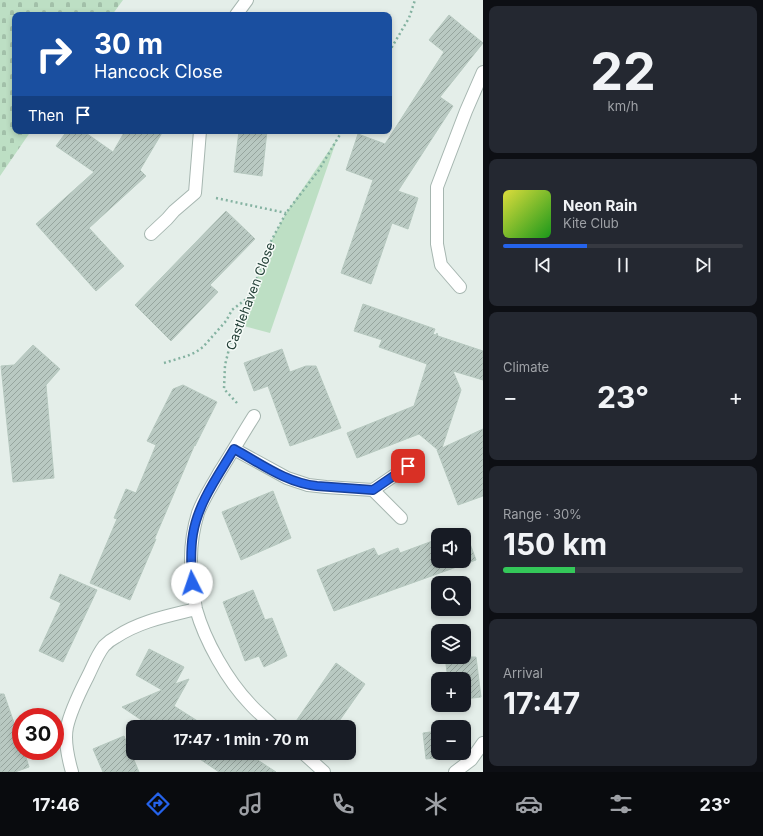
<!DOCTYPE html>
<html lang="en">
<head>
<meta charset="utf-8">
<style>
	:root { --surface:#171b24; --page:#242831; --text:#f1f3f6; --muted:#9ea1a6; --line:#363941; --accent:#2563eb }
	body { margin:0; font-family:Inter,sans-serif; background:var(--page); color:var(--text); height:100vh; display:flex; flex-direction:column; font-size:15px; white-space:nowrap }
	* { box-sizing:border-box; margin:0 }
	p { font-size:13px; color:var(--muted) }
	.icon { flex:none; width:22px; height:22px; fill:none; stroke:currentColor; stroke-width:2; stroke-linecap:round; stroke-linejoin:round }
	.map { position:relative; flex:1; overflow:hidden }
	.drawer { display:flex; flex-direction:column; gap:6px; padding:6px; background:#0d0f14; width:280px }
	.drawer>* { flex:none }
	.hud { position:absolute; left:12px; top:12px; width:380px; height:122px; border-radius:8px; box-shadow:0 2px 6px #0003; background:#1a4fa0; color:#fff; overflow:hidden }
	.controls { position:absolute; left:431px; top:528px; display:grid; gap:8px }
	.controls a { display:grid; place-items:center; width:40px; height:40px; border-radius:8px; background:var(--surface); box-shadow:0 2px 6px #0003; font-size:20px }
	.speed { position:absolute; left:12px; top:708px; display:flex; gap:8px; font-size:20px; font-weight:700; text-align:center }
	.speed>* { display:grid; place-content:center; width:52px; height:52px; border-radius:50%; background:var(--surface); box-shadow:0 2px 6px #0003; line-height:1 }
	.speed .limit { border:6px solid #d22; background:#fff; color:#111 }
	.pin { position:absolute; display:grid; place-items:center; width:34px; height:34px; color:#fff; margin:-17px; border-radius:8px; box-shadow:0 2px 6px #0006 }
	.me { position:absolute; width:44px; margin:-22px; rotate:356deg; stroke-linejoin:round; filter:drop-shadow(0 0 3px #0008) }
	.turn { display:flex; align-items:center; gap:14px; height:84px; padding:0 16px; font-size:18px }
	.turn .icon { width:52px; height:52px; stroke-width:2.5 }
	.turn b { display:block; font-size:28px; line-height:34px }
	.then { display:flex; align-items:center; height:38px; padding:0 16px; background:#0003; gap:8px; font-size:15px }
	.big { font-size:30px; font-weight:700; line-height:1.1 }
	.drawer .card { flex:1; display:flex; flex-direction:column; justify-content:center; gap:6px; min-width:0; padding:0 14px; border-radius:8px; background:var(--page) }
	.drawer .dial { align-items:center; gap:0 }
	.dial b { font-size:52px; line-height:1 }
	.song { display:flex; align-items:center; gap:12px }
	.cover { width:48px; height:48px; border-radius:6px; background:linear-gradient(135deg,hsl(60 70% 55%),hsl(120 70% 35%)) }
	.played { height:4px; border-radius:2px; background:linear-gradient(90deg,var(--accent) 35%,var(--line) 35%) }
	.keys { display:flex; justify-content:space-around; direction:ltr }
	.heat { display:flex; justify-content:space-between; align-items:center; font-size:22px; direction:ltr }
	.charge { height:6px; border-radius:3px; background:linear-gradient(90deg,#34c759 30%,var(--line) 0) }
	.trip { position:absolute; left:126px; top:720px; width:230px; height:40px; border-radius:8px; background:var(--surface); box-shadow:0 2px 6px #0003; font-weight:700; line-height:40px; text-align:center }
	.dock { display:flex; height:64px; justify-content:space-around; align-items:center; background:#090b0e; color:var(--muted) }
	.dock .icon { width:28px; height:28px }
	.dock .selected { color:var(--accent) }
	.dock b { font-size:18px; color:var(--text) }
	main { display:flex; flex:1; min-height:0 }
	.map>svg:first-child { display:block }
	.green { fill:#bddfc4 }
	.cemetery { fill:url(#cemetery-stones) }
	.building { fill:url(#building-hatch); stroke:#b6c8bf }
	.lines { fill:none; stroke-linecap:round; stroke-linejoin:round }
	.street-casing { stroke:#a6b6b0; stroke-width:14 }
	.path { stroke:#84b2a1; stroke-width:2.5; stroke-dasharray:2 3; stroke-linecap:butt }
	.street { stroke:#fff; stroke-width:12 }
	.route-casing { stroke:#184099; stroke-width:10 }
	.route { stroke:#2563eb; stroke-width:7 }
	.labels { text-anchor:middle; stroke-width:3; stroke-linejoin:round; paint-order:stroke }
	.street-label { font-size:13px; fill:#234037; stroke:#f5faf7 }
</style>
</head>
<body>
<main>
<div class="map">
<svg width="483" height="772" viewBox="0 0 483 772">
	<defs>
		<pattern id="cemetery-stones" width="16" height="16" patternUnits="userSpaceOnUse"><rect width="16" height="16" fill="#bddfc4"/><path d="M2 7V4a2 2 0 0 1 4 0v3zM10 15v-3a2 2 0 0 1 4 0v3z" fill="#a2c0a9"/></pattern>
		<pattern id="building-hatch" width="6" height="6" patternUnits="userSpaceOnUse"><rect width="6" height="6" fill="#b9c9c2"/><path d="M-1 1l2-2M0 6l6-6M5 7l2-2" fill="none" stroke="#96a59e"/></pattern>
	</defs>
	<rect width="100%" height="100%" fill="#e4eee9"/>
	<!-- green -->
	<path class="green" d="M337 139 270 333 240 325 269 245 286 213Z"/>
	<!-- cemetery -->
	<path class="cemetery" d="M0 0H123L112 15H15V131H31L0 176Z"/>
	<!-- building -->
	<path class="building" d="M449 15 483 43 440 97 453 106 398 191 418 198 408 229 392 223 371 284 341 273 373 180 346 170 358 134 385 144 444 52 429 40Z
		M67 131H83L113 152 125 131H163L140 170 146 176 89 228 124 266 96 291 36 224 94 172 56 146Z
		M239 131H267L262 176 234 172Z
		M226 211 255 239 210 285 218 292 171 341 135 305Z
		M363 304 435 329 433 334 436 335 437 333 438 336 483 351V380L453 371 461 390 442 448 483 429V496L458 505 437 450H438L419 434 357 458 347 433 414 406 427 364 379 347 382 340 354 331Z
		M33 345 60 369 46 385 54 478 13 482 1 366 14 365Z
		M282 349 290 372 306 366H316L341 428 290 446 268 386 254 391 244 363Z
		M183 385 217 402 195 446V444L154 540 156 539 130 600 90 583 117 519 114 518 126 489 136 493 156 445 147 441 173 389Z
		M273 491 291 538 241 560 222 512Z
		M465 530 476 560 334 611 317 570 374 548 378 556 398 548 400 553 438 539V561H464V535H450Z
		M60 574 97 590 63 662 39 651 61 603 50 598Z
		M253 590 265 620 272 618 287 656 264 667 259 656 245 661 223 602Z
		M149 649 184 667 175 684 189 679 174 706 207 727H152L122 707 162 690 136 675Z
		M445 657H476L481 697 464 699V679H448Z
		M336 663 365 684 335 727H292Z
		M0 694H4L21 743V751H24L29 767 15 772H0Z
		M438 731V753H456L457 756 426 759 423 733Z
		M124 736 139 772H103L93 749Z
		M191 753H247L276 772H219Z"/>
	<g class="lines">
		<!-- street casing -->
		<g class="street-casing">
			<path id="street" d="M236 15 247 0
				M151 234 167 219 174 211 195 193 200 131
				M460 287 441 265 437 244V187L466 111 483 72
				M254 416C242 435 231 454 219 473 212 486 203 499 198 513 190 539 189 565 194 591 194 597 195 604 196 609 205 641 227 680 250 704 257 712 266 719 274 727
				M234 449 287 478 308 485 326 487 373 490 408 466
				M373 490 401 518
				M303 753 324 772
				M72 772C68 758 64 741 67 727 71 709 80 692 88 676 93 666 97 655 104 646 107 643 112 639 116 637 140 621 168 616 196 609
				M455 772 471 760 483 743"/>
		</g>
		<!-- path -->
		<path class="path" d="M389 52 409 18 415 0
			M216 198 286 213
			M164 363 187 356 196 352 203 347 226 321 232 310 250 296
			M237 403 224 389 225 365 231 341 240 325 269 245 286 213 319 170 342 131"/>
		<!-- street -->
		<use href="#street" class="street"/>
	</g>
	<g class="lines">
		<!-- route casing -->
		<g class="route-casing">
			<path id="route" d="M192 583C191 567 190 551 193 534 198 503 218 476 234 449 260 463 286 483 317 486L373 490 408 466"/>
		</g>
		<!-- route -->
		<use href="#route" class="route"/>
	</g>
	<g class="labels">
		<!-- street labels -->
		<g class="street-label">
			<text transform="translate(250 296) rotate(-69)" y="5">Castlehaven Close</text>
		</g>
	</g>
</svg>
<div class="controls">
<a><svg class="icon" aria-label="sound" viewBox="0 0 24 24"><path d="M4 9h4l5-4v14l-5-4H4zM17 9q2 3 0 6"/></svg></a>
<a><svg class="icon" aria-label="search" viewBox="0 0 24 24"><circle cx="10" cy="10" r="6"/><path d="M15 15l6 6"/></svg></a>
<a><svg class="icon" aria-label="layers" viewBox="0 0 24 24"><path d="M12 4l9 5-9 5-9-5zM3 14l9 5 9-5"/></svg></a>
<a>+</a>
<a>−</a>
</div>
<div class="speed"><div class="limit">30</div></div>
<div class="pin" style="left:408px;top:466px;background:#d93025"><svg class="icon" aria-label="arrive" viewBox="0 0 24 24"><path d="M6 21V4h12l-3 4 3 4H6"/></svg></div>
<svg class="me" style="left:192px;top:583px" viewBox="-20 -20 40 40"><circle r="19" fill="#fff"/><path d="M0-13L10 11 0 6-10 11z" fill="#2563eb"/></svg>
<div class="trip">17:47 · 1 min · 70 m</div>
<div class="hud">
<div class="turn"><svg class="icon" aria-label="right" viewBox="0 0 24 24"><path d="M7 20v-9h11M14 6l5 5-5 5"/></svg><div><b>30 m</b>Hancock Close</div></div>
<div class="then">Then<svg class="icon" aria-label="arrive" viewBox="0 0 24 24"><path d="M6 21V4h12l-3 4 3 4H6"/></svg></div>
</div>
</div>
<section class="drawer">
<div class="card dial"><b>22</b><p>km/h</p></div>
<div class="card">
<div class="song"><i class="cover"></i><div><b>Neon Rain</b><p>Kite Club</p></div></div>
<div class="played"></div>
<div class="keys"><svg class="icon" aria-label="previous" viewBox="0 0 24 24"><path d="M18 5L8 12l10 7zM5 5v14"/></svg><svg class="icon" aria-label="pause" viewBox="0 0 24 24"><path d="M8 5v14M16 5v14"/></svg><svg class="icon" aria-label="next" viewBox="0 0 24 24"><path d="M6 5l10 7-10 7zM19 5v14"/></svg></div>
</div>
<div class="card"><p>Climate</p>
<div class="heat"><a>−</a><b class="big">23°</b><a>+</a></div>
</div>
<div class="card"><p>Range · 30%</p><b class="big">150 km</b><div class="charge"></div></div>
<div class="card"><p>Arrival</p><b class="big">17:47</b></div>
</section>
</main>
<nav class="dock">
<b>17:46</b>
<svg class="icon selected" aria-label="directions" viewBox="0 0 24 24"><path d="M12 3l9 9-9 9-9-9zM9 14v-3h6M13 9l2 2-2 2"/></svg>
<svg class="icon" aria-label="music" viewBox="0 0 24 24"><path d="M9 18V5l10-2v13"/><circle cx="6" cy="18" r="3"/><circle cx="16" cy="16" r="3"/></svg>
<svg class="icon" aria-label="phone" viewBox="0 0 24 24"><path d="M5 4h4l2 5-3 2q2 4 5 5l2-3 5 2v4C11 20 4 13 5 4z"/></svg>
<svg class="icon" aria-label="climate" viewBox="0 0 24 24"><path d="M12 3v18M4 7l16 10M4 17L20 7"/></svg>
<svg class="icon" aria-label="car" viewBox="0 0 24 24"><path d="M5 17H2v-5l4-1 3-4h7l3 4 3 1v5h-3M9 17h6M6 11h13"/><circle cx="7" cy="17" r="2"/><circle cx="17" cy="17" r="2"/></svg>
<svg class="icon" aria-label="filters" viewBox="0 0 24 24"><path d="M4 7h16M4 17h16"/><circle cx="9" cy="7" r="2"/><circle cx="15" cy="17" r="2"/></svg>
<b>23°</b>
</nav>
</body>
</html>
